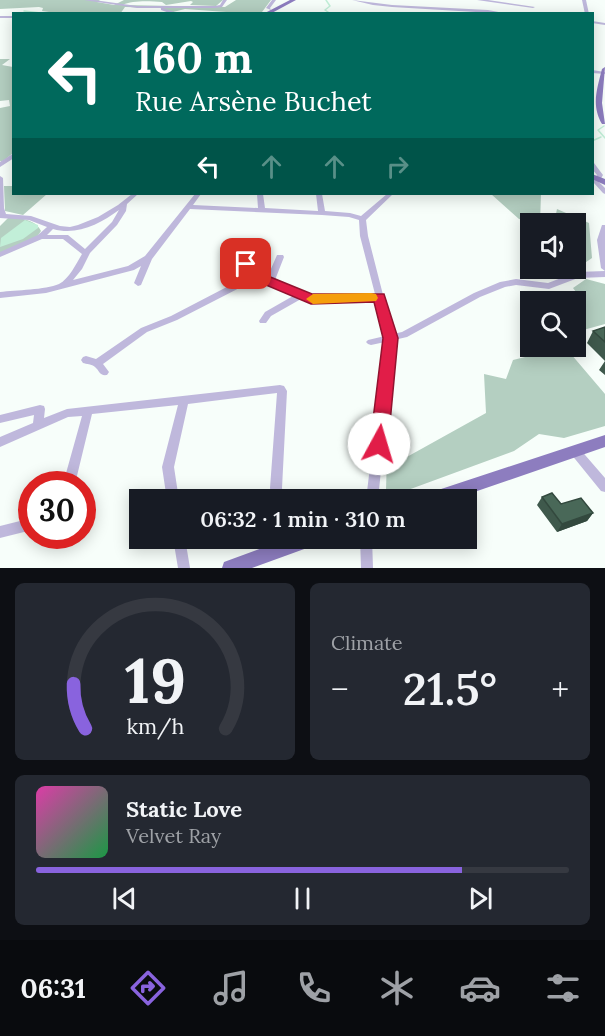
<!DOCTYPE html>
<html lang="en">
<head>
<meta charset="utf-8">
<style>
	:root { --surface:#171b24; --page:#242831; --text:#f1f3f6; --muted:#9ea1a6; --line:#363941; --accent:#8963de }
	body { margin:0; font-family:Lora,serif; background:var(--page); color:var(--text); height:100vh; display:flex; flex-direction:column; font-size:22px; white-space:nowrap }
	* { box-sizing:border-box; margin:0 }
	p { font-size:20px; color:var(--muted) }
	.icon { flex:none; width:33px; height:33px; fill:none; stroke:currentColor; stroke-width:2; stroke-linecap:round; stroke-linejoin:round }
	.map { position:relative; height:568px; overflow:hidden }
	.details { display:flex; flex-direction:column; gap:15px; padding:15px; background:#0d0f14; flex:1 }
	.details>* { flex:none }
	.banner { position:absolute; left:12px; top:12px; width:582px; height:183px; border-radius:0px; box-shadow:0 3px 15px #0003; background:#00695c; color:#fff; overflow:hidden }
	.buttons { position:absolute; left:520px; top:213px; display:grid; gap:12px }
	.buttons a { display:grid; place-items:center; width:66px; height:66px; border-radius:0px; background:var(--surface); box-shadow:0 3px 15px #0003; font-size:30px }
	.speed { position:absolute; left:18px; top:471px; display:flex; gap:12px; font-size:30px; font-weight:700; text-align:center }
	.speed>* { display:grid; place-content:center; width:78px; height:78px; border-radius:50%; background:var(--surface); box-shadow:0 3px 15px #0003; line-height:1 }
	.speed .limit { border:9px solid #d22; background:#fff; color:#111 }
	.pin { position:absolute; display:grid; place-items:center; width:51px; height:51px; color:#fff; margin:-26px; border-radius:12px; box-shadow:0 3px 9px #0006 }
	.me { position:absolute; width:66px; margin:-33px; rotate:6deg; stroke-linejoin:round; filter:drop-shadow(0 0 4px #0008) }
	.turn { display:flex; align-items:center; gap:21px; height:126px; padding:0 24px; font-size:27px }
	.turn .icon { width:78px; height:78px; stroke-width:2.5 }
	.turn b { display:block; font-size:42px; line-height:51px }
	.lanes { display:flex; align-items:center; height:57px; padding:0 24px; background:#0003; justify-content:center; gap:30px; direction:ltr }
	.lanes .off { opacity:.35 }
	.big { font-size:45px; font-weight:600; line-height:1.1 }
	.details .card { flex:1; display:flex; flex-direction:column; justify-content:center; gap:9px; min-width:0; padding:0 21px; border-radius:9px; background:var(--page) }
	.details .dial { align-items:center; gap:0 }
	.dial svg { height:156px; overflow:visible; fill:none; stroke:var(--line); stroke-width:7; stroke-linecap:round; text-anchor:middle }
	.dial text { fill:var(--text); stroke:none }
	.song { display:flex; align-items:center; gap:18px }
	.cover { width:72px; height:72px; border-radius:9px; background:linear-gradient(135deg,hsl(320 70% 55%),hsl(140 70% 35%)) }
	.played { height:6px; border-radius:3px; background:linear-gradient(90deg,var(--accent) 80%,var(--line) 80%) }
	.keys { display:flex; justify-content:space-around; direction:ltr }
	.heat { display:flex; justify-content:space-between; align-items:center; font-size:33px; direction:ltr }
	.details .tiles { flex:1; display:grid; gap:15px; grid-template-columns:1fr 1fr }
	.card:last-child { grid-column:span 2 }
	.trip { position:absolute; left:129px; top:489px; width:348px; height:60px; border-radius:0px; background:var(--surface); box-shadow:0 3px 15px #0003; font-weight:600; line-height:60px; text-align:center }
	.tabs { display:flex; height:96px; justify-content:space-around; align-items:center; background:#090b0e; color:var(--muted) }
	.tabs .icon { width:42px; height:42px }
	.tabs .on { color:var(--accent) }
	.tabs b { font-size:27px; color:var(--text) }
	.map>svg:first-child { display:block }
	.green { fill:#b4cfc1 }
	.water { fill:#c2efd8 }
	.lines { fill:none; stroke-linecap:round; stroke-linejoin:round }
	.stream { stroke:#c2efd8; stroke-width:1.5 }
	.minor { fill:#bfb8dc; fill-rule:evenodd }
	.major { fill:#8d7dbf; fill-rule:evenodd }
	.wall { fill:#3f594c }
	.shaded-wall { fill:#33493e }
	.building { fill:#496858; stroke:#33493e; stroke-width:1.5 }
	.route { fill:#e11d48; stroke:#92132f; stroke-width:1.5 }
	.slow { fill:#f59e0b }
</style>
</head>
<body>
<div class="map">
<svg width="605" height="568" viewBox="0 0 605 568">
	<rect width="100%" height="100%" fill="#f7fefa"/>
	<!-- green -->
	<path class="green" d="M0 0H100L97 2 114 5 124 0H223L216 6 190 5 193 2 191 1 166 5 162 2C150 1 133 0 122 5L225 7 236 0H271L262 12 254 14 185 9 173 12 160 8 125 7 120 14 56 13 42 11 43 8 39 7 0 9Z
		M0 59H10L2 65 13 67V153L2 162 0 161V108L10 106 9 100 0 101Z
		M4 186H13L14 194H47L23 215 5 211Z
		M491 194H541L540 223 519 219Z
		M557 209 589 223 592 258 573 271 560 269 576 268V224L554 223Z
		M9 217C21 218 36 220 41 231L37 237 0 253V226Z
		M586 279 605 284V324L576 332V302L571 301 579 296 573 288Z
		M565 347 605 394V426L564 438 539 434 514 451 397 494 386 490 387 454 405 458 486 413 484 374 506 379 513 360Z"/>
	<!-- water -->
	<path class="water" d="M25 220 38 225V228L23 239 0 247 1 238Z"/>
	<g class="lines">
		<!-- stream -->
		<path class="stream" d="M326 0 330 6 325 10 331 14
			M24 11 49 14
			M275 13 283 14
			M604 126 598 130 605 138
			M592 141 601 137"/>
		<!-- minor -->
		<path class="minor" d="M84 0H94L137 6H215L220 5 223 0H227L222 7 215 8H163L180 14H172L161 10V8H137Z
			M272 0H276L270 8 271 10 266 8Z
			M352 0 392 5 488 10 509 14 392 7 373 5Z
			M477 0H488L535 7 533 8Z
			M582 0H586L589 14H585Z
			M0 16H14V18H0Z
			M592 21 605 23V25L592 23Z
			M592 70 605 72V74L592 73Z
			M14 153V158L0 167V162Z
			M592 162 594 163 603 175 599 182 605 188V194L603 193 593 182 597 175 592 169Z
			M0 176 3 178 4 208 6 214 31 216 60 226 70 227 78 225 98 217 118 205 132 194H138L127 204 126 211 117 225 90 253 82 269 73 280 128 266 145 256 195 194H201L193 205 258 208 257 194H263L265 208 318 211 316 194H322L325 211 350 213 361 216 387 194H393L366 220 368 236 393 334 402 332 474 293 500 282 516 279 548 283 577 272 605 271V277L578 278 549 289 516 285 505 287 480 297 407 337 394 340 378 500H366L385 342 371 345 368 344 366 342 368 340 385 336 376 300C351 302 326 307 301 299L271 316 266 323H260L259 321 265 312 293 296 264 282H251L177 320 147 332 103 364 109 372 107 375C99 376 100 371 95 367 92 364 86 364 83 363L81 360 83 357 86 356 96 359 141 328 171 316 246 277 252 276 228 252 227 250 228 248H234L262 276 267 278 277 255H283L284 257 275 280 310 296 335 297 375 294 360 236 359 220 349 217 322 215 190 209 152 259 141 285 138 286 134 283 141 266 134 270 46 293 0 298V292C16 290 45 290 59 284 69 279 76 264 82 254L63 239H42L0 257V252L38 235 47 227 29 220 0 218ZM119 210 112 222 85 249 68 235H47L53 229C77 236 100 224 119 210Z
			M602 225H605V271L601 268 597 240Z
			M280 385 284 386 287 391 282 488 284 500H272L270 488 277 393 188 404 174 467 179 500H167L162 467 178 405 92 414 75 484H63L82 416 68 417 0 447V437L33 423 34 415 0 423V415L40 405 44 406 45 409 44 418 67 409Z
			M575 446 579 448 605 478V492L601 491 571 454 570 451 571 448Z
			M32 518V530L0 538V526Z
			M173 538H185L190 568H178Z
			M360 538H372L373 568H361Z"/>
		<!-- major -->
		<path class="major" d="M290 0H296L270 14H263Z
			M605 67 602 103 605 124H602C591 105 597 89 602 69Z
			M592 174 605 179V185L592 179Z
			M605 435V447L451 500H422L424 495 429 493Z
			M289 538H320L318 544 252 568H222L224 562Z"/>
	</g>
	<!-- wall -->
	<path class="wall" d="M605 327V375L599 370 605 361 587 343 593 331Z
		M542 497 561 504 593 513 587 521 557 532 537 505Z"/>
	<!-- shaded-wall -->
	<path class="shaded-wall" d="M593 513 587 521 557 532 562 524Z"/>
	<!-- building -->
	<path class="building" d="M605 327V342L593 331Z
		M552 493 561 504 581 498 593 513 562 524 542 497Z"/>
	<!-- route -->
	<path class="route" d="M246 260 250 261 263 274 312 294H384L398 338 388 444 386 450 379 452 373 450 370 444 383 338 374 302 311 304 254 280 239 264Z"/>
	<!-- slow -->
	<path class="slow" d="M371 293 376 294 378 298 376 301 313 304 306 299 313 294Z"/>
</svg>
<div class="buttons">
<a><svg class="icon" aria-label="sound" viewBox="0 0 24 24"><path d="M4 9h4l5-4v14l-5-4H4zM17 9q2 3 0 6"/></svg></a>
<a><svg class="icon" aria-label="search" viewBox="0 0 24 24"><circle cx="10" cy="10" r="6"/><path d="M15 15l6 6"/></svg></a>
</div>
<div class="speed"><div class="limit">30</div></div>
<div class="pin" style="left:246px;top:264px;background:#d93025"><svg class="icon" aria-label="arrive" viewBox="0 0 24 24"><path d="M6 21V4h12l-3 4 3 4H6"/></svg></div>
<svg class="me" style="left:379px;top:444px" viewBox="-20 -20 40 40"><circle r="19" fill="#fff"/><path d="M0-13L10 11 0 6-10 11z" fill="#e11d48"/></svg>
<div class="trip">06:32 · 1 min · 310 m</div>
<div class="banner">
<div class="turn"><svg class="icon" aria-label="left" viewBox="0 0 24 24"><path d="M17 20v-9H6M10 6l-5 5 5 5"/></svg><div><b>160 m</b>Rue Arsène Buchet</div></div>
<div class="lanes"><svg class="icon" aria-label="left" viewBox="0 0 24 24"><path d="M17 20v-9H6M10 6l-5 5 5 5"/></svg><svg class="icon off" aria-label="ahead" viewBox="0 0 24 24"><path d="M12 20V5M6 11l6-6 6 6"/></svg><svg class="icon off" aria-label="ahead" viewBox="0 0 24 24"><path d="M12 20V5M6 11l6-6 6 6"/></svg><svg class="icon off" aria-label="right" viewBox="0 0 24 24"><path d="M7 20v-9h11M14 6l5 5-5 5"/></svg></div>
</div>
</div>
<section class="details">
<div class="tiles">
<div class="card dial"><svg viewBox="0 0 100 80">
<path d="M14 69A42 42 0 1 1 86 69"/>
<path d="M14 69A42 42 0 0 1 8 46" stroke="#8963de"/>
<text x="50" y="56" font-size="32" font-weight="700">19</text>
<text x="50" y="72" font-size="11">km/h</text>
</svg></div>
<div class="card"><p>Climate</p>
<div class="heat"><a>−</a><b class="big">21.5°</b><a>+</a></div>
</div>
<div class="card">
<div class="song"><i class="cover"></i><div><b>Static Love</b><p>Velvet Ray</p></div></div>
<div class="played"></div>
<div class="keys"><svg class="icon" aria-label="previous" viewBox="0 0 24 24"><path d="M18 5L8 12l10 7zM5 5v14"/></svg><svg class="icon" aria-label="pause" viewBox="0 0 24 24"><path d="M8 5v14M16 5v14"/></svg><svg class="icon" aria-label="next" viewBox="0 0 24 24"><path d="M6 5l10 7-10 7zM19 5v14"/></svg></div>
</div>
</div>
</section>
<nav class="tabs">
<b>06:31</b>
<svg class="icon on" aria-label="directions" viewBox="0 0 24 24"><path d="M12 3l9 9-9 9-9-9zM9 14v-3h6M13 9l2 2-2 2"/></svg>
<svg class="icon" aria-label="music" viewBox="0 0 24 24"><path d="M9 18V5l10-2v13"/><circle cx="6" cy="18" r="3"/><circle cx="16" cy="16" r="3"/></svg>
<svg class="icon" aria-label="phone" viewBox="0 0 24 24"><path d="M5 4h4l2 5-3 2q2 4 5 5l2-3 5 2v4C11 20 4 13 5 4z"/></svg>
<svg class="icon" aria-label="climate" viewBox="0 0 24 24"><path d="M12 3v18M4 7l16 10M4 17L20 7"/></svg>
<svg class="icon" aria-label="car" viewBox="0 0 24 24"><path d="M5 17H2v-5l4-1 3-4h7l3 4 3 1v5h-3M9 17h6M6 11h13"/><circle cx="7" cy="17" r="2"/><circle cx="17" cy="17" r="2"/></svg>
<svg class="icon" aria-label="filters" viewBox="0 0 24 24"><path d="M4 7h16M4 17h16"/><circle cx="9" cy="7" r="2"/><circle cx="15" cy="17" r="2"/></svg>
</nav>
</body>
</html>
